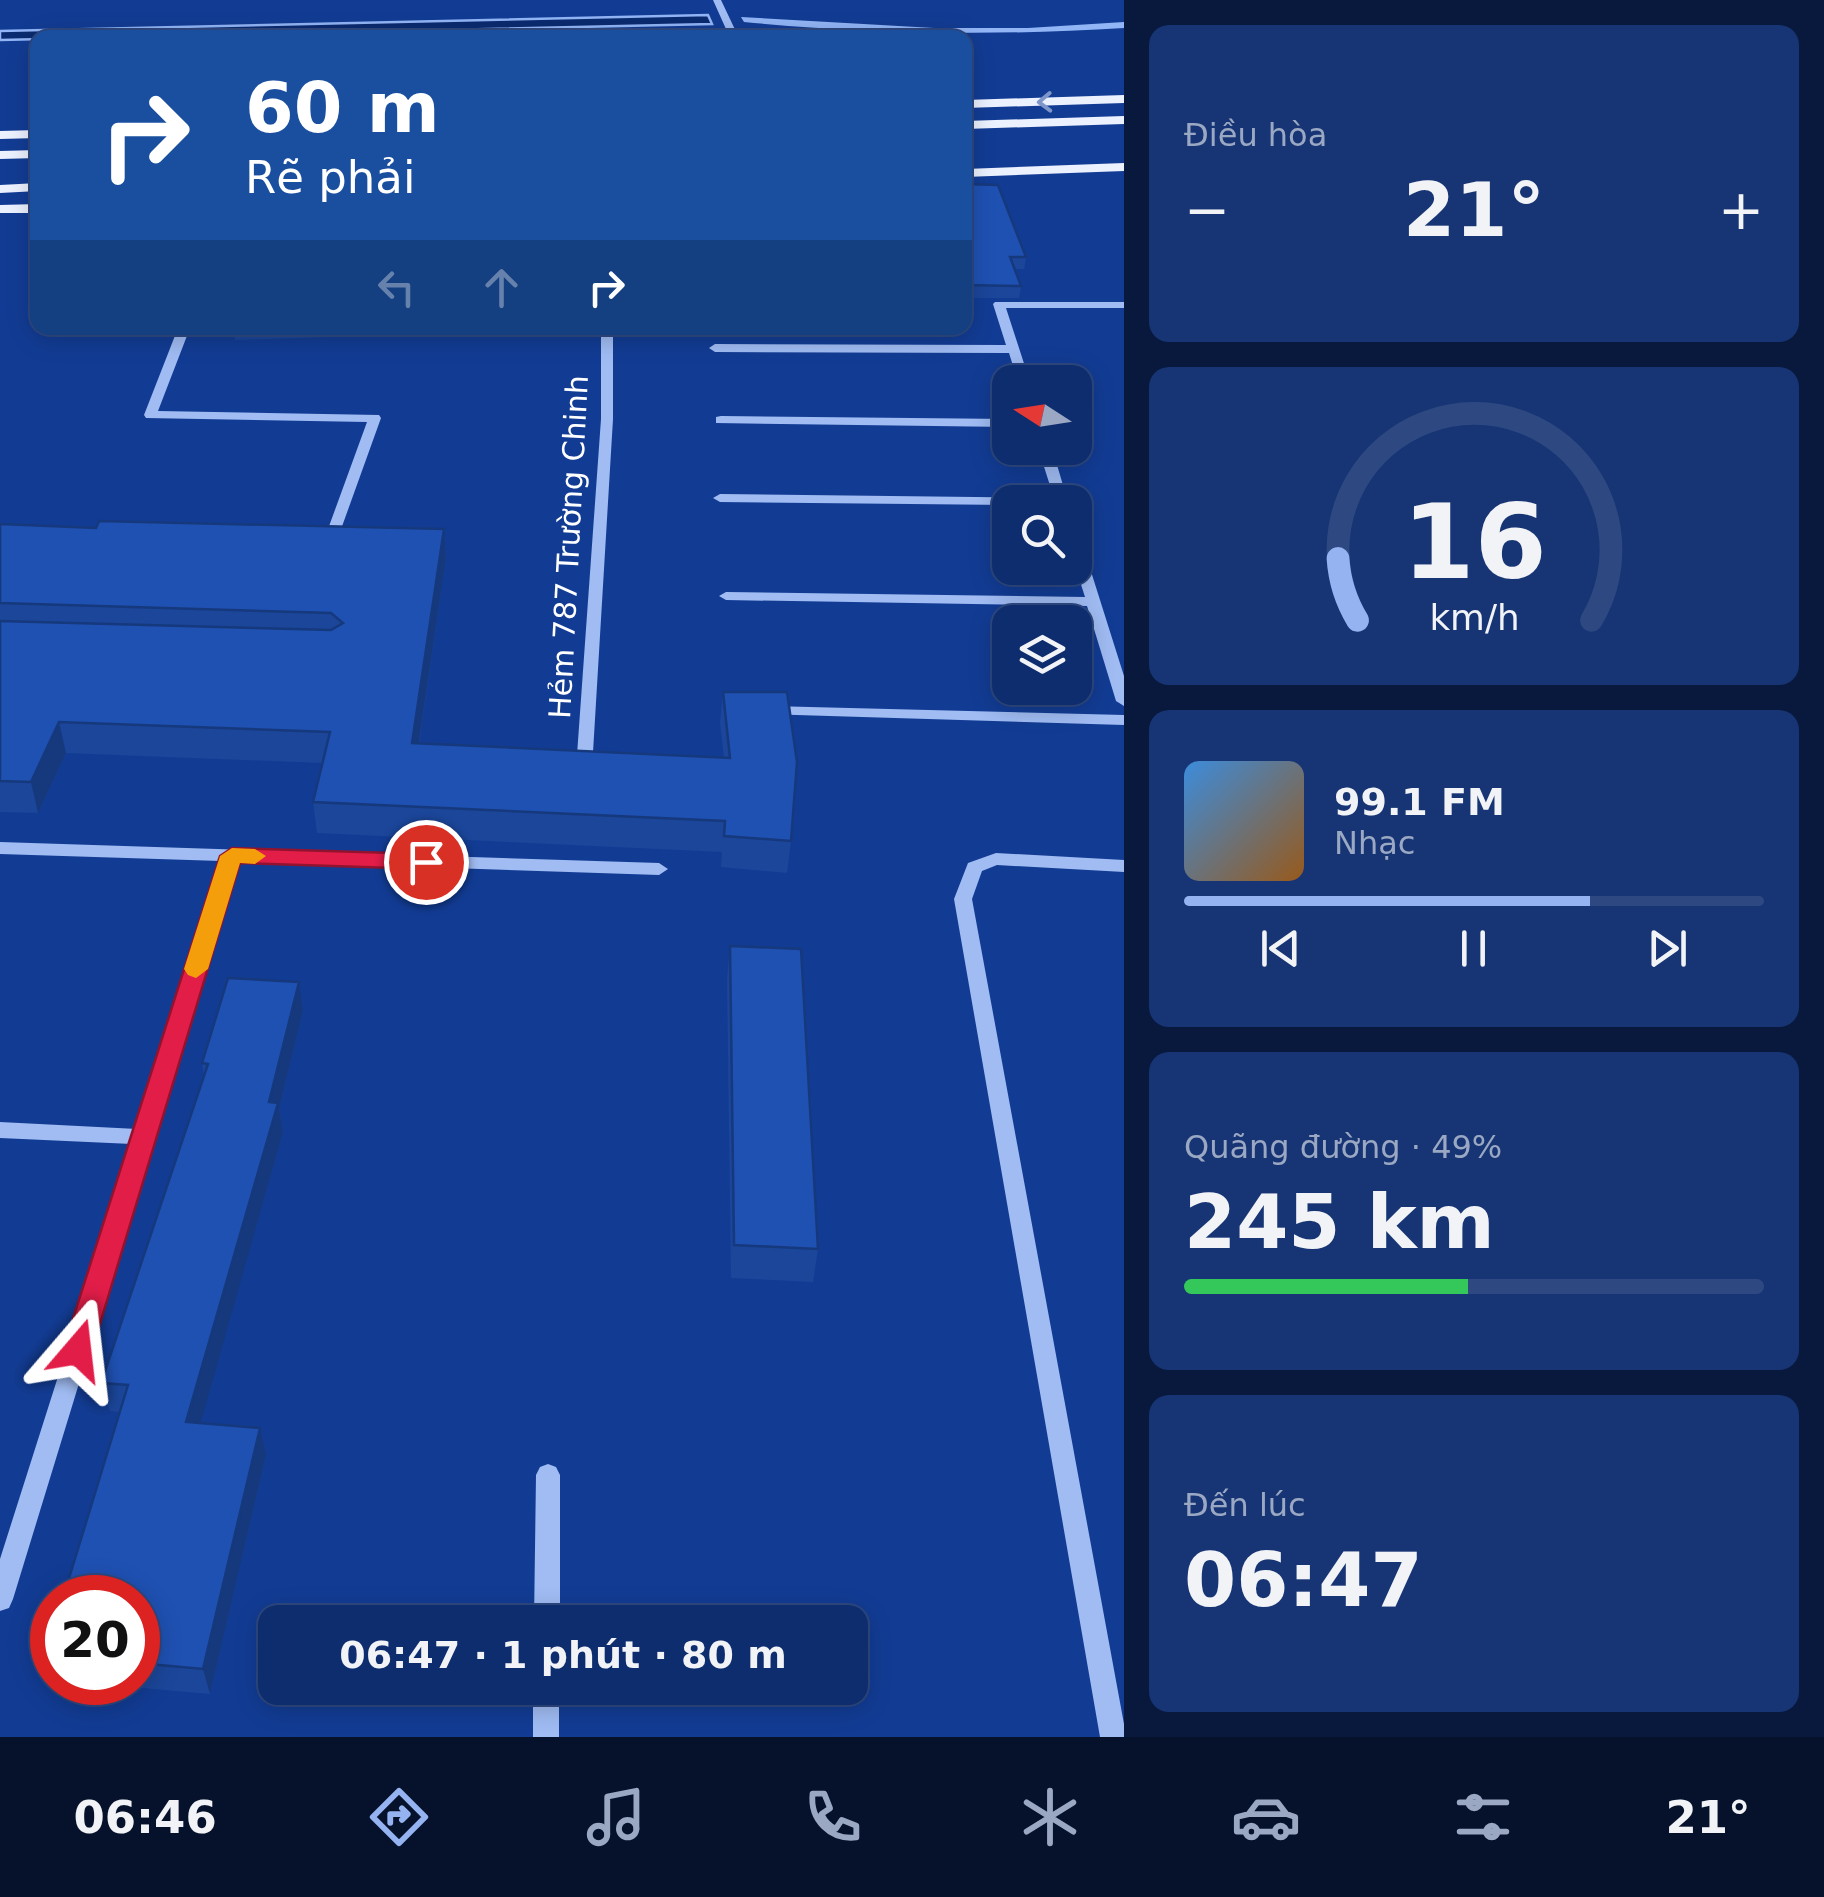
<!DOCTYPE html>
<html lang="vi">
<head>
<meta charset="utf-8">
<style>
	:root { --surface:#0e2d6f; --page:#173574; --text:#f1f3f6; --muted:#9ba8c3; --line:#2e4982; --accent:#95b2f1 }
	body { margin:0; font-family:"DejaVu Sans",sans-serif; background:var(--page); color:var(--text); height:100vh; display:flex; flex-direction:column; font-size:38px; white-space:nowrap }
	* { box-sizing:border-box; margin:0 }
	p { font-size:32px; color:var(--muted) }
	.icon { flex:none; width:55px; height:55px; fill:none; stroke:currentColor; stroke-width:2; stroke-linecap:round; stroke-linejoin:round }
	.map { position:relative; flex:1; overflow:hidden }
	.drawer { display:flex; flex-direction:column; gap:25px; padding:25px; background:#08193d; width:700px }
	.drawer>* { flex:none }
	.banner { position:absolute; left:30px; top:30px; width:942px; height:305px; border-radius:20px; box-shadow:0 5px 25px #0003,0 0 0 2px var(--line); background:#1a4fa0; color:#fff; overflow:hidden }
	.needle { width:65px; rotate:282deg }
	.buttons { position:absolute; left:992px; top:365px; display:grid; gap:20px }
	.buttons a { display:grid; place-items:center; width:100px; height:100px; border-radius:20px; background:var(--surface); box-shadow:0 5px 25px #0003,0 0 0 2px var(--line); font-size:50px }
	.speed { position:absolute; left:30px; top:1575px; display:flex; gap:20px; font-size:50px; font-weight:700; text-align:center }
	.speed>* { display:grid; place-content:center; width:130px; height:130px; border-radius:50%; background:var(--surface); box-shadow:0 5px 25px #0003,0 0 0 2px var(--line); line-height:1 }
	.speed .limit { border:15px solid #d22; background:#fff; color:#111 }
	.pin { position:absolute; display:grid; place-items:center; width:85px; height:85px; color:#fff; margin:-42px; border:5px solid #fff; border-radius:50%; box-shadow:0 2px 10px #0007 }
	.me { position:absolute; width:110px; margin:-55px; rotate:17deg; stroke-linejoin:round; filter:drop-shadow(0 0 8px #0008) }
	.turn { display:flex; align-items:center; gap:35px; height:210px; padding:0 50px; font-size:45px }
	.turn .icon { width:130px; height:130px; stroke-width:2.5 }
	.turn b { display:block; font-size:70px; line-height:85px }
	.lanes { display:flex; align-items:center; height:95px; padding:0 50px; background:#0003; justify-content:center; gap:50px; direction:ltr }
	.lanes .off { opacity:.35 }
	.big { font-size:75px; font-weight:700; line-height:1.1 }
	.drawer .card { flex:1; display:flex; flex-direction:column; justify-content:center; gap:15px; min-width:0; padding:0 35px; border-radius:20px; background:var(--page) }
	.drawer .dial { align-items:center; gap:0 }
	.dial svg { height:260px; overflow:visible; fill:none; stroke:var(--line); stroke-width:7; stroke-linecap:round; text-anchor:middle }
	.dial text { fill:var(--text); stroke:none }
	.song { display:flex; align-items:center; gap:30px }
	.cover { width:120px; height:120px; border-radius:15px; background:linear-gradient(135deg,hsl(210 70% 55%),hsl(30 70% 35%)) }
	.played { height:10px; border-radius:5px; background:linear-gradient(90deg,var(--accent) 70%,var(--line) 70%) }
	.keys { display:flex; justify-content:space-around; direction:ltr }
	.heat { display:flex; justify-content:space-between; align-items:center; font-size:55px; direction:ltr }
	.charge { height:15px; border-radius:8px; background:linear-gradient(90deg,#34c759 49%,var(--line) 0) }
	.trip { position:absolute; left:258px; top:1605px; width:610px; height:100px; border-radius:20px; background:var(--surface); box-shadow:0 5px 25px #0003,0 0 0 2px var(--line); font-weight:700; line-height:100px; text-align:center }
	.tab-bar { display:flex; height:160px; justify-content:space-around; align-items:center; background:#06122c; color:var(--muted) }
	.tab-bar .icon { width:70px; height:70px }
	.tab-bar .selected { color:var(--accent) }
	.tab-bar b { font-size:45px; color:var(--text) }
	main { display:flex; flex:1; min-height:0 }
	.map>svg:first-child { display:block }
	.water { fill:#0b2b70; stroke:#92b5f6; stroke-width:2.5 }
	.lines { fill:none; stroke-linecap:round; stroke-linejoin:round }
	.stream { fill:#92b5f6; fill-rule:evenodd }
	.minor { fill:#a0bcf3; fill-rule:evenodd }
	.major { fill:#ecf1ff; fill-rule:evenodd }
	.wall { fill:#1b469a }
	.shaded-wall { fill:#16397d }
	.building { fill:#1f51b3; stroke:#16397d; stroke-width:2.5 }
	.oneway { stroke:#7f96ca }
	.route { fill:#e11d48; stroke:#92132f; stroke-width:2.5 }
	.slow { fill:#f59e0b }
	.labels { text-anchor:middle; stroke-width:10; stroke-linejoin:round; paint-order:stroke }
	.street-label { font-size:30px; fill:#fff; stroke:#123c94 }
</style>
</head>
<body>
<main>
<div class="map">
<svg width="1124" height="1737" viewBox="0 0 1124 1737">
	<rect width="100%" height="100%" fill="#123c94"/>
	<!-- water -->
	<path class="water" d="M708 15 712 24 0 40V31Z"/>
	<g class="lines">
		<!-- stream -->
		<path class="stream" d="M741 17 934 28H1028L1124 22V28C997 36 871 34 744 22Z"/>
		<!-- minor -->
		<path class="minor" d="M713 0H721L739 38H730Z
			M995 302H1124V308H1006L1030 382H1018L1009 353 715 352 709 348 715 344 1006 345 993 304Z
			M178 328H190L158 411 379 415 381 418 340 532H330L328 529 367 422 146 418 144 415Z
			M601 328H613V419L592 769 584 774 576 769 601 419Z
			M721 416 1010 419V427L716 423V417Z
			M1038 448H1052L1068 502H1010V505L720 502 713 498 720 494 1054 498Z
			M1075 539 1082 543 1124 676V706L1116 701 1087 606 726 600 719 596 726 592 1085 597 1075 566Z
			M770 706 1124 715V725L764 714 762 711 764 708Z
			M0 842 659 863 668 869 659 875 239 861 13 1599 9 1608 0 1611V1559L132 1144 0 1138V1122L137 1129 221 861 0 854Z
			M996 853 1124 860V872L997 865 982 871 972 899 1124 1724V1737H1100L954 899 968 863Z
			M548 1464 556 1467 560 1475V1622H534L536 1475 540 1467Z
			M533 1688H559V1737H533Z"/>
		<!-- major -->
		<path class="major" d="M1124 95V103L965 108V100Z
			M1124 116V124L965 129V121Z
			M38 130V138L0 139V131Z
			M38 150V158L0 159V151Z
			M1124 163V171L965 177V169Z
			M38 183V191L0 193V185Z
			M38 204V213H0V205Z"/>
	</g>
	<!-- wall -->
	<path class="wall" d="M965 184 1026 257 1024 269H1015L1021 286 1019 298H965Z
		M233 328H362V336L235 340Z
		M0 524 96 528 444 529 446 558 419 743 724 758 720 723 723 692 791 841 787 873 721 867 722 852 317 833 313 802 323 763 66 753 38 813 0 812Z
		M730 946 818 1249 813 1282 731 1278 727 979Z
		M303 1011 279 1109 283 1132 200 1423 266 1455 210 1694 75 1682H138V1598L119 1412 110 1411 101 1383 204 1075 202 1063Z
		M52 1632V1672L46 1655Z"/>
	<!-- shaded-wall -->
	<path class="shaded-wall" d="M444 529 446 558 414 774 412 743Z
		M59 722 66 753 38 813 31 782Z
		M299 982 303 1011 279 1109 283 1132 193 1450 186 1422Z
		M260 1428 266 1455 210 1694 203 1669Z"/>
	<!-- building -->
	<path class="building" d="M965 184 998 185 1026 257H1010L1021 286 965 285Z
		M99 521 444 529 412 743 730 758 723 692H787L797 762 791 841 724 836 725 821 313 802 330 732 59 722 31 782 0 781V621L331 630 343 623 331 613 0 603V524L96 528Z
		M730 946 801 949 818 1249 734 1245Z
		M228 978 299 982 269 1102 278 1103 186 1422 260 1428 203 1669 138 1663V1598H63L128 1385 101 1383 208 1064 202 1063Z
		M52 1632V1656L46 1655Z"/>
	<!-- one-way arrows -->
	<defs><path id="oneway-chevron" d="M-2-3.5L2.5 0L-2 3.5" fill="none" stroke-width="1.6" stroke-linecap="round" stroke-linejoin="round" transform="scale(2.5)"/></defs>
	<use class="oneway" href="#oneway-chevron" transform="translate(1045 102) rotate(178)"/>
	<!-- route -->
	<path class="route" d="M232 848 426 854 437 862 426 869 240 863 92 1350 88 1359 78 1363 67 1359 63 1350 220 856Z"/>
	<!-- slow -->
	<path class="slow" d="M232 848 255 849 266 856 255 864 240 863 208 969 196 978 188 975 184 969 220 856Z"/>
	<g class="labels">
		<!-- street labels -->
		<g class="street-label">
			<text transform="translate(569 547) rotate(-87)" y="10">Hẻm 787 Trường Chinh</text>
		</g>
	</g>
</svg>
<div class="buttons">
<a><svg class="needle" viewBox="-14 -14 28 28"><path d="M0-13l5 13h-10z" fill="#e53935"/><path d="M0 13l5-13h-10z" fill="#9ba8c3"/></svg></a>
<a><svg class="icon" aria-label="search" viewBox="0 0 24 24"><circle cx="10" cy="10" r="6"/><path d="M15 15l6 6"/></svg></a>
<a><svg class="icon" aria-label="layers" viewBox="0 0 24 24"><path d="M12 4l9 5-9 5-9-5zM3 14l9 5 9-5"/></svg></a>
</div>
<div class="speed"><div class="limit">20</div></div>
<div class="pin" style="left:426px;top:862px;background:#d93025"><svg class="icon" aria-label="arrive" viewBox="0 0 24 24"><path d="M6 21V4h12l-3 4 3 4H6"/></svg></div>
<svg class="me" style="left:78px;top:1350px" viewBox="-20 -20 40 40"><path d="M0-17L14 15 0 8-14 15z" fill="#e11d48" stroke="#fff" stroke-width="4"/></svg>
<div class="trip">06:47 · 1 phút · 80 m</div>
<div class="banner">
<div class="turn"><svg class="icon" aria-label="right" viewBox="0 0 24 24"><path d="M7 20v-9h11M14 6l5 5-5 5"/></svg><div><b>60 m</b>Rẽ phải</div></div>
<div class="lanes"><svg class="icon off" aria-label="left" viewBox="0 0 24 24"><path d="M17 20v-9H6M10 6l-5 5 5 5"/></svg><svg class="icon off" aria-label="ahead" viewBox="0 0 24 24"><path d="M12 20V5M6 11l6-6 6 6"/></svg><svg class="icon" aria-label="right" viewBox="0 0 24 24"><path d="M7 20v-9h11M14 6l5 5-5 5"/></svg></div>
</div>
</div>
<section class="drawer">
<div class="card"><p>Điều hòa</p>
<div class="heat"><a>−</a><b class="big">21°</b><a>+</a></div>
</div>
<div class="card dial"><svg viewBox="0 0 100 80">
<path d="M14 69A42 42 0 1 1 86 69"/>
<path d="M14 69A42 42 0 0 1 8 50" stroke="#95b2f1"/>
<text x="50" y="56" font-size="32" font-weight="700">16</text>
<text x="50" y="72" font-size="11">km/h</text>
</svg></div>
<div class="card">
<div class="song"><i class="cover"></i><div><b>99.1 FM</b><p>Nhạc</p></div></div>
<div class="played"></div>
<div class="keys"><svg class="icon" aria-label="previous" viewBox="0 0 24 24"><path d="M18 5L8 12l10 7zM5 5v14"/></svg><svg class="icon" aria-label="pause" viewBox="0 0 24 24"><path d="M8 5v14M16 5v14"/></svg><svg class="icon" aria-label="next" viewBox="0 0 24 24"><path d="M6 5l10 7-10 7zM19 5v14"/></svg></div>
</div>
<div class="card"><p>Quãng đường · 49%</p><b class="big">245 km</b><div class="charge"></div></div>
<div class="card"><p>Đến lúc</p><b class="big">06:47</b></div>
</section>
</main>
<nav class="tab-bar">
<b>06:46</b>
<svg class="icon selected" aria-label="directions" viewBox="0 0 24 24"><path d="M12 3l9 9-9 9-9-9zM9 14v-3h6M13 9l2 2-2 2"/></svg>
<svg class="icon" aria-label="music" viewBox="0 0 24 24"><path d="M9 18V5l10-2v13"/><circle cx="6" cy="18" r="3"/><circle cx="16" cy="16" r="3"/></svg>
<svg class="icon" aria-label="phone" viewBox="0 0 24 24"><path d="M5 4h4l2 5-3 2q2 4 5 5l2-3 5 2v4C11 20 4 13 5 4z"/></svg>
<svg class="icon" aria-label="climate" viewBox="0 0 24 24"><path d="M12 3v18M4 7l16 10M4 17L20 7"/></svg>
<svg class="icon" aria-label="car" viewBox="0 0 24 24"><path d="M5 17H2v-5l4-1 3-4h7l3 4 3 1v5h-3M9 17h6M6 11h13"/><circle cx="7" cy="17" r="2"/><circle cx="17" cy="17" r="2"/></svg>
<svg class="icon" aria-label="filters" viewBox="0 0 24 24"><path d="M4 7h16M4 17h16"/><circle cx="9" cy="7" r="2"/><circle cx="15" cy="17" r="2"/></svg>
<b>21°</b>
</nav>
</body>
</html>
